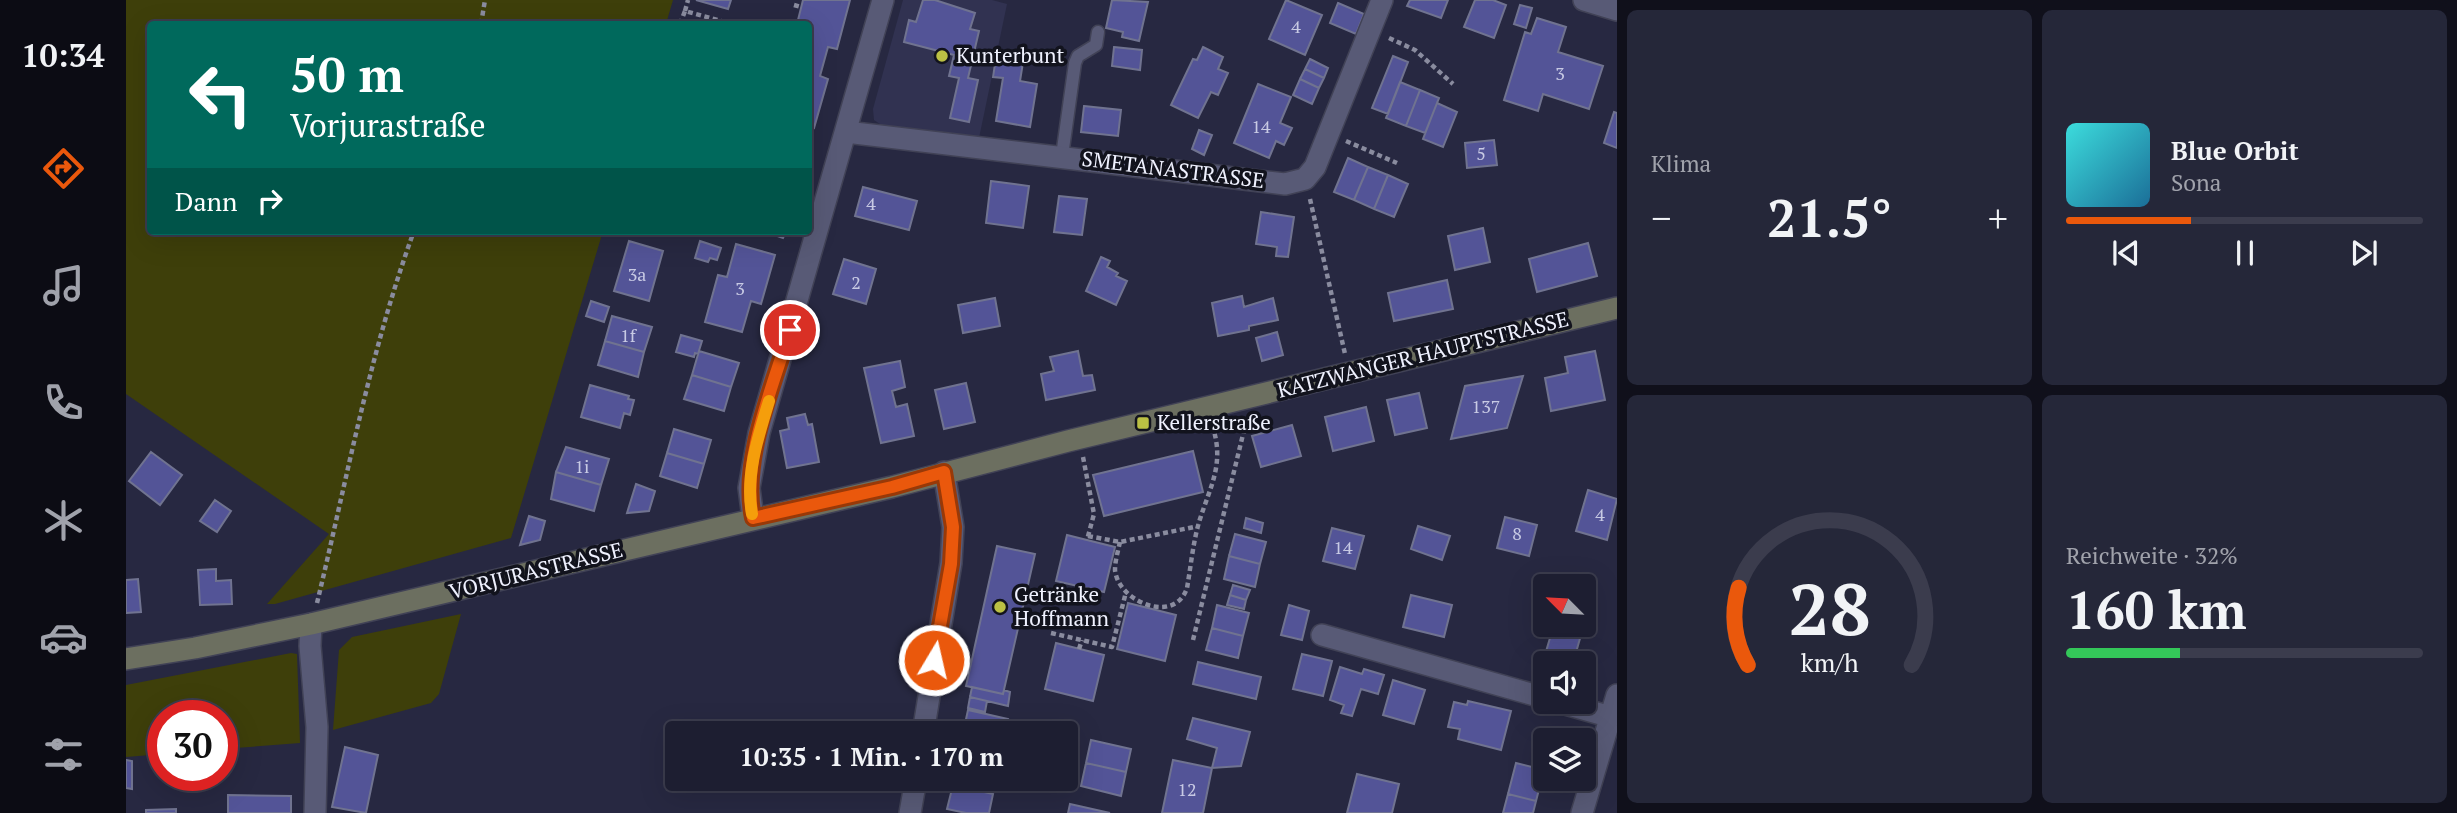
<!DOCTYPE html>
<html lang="de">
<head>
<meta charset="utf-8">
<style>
	:root { --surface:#1d1e31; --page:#252739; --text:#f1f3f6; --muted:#a0a2ab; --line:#3b3c4d; --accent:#ea580c }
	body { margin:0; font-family:"PT Serif",serif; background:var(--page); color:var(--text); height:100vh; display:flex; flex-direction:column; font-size:26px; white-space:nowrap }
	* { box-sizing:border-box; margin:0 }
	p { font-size:23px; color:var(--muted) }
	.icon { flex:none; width:38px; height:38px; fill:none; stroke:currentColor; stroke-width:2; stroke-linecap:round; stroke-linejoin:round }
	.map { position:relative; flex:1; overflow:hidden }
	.side { display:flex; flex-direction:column; gap:10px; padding:10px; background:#10101b; width:840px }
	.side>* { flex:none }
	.hud { position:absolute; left:21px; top:21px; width:665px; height:214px; border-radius:7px; box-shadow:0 7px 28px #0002,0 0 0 2px var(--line); background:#00695c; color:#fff; overflow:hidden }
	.needle { width:46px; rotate:294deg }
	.buttons { position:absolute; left:1407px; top:574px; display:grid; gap:14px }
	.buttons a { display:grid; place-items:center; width:63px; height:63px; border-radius:7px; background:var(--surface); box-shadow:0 7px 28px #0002,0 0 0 2px var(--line); font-size:35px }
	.speed { position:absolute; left:21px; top:700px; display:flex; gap:14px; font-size:35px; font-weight:700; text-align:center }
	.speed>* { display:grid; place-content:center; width:91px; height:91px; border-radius:50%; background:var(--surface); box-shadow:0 7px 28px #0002,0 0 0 2px var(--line); line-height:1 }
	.speed .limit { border:10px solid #d22; background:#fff; color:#111 }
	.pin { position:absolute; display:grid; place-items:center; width:60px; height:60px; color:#fff; margin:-30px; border:4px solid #fff; border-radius:50%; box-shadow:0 2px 7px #0007 }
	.me { position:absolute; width:77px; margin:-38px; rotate:9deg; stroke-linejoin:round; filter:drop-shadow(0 0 5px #0008) }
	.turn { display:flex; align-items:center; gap:24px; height:147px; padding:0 28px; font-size:32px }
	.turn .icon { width:91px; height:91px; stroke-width:2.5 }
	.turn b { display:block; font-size:49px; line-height:60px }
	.then { display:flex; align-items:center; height:66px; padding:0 28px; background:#0003; gap:14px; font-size:26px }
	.big { font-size:52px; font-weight:600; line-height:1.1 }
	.side .widget { flex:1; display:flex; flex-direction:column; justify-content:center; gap:10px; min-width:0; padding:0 24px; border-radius:10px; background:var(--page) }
	.side .dial { align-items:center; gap:0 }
	.dial svg { height:182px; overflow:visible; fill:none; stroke:var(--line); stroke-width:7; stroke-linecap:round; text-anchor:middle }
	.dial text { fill:var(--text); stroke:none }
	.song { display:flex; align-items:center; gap:21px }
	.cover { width:84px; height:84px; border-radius:10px; background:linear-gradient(135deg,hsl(180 70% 55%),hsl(200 70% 35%)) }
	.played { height:7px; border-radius:4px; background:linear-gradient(90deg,var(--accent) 35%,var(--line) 35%) }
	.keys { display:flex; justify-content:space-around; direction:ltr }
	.heat { display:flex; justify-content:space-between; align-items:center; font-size:38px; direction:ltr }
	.charge { height:10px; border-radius:5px; background:linear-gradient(90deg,#34c759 32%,var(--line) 0) }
	.side .tiles { flex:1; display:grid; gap:10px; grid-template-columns:repeat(2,1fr) }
	.trip { position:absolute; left:539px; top:721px; width:413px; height:70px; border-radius:7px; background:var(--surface); box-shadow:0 7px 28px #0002,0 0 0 2px var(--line); font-weight:600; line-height:70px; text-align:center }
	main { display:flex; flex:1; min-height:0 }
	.tab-bar { display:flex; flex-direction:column; width:126px; justify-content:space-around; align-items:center; background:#0c0c14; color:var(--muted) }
	.tab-bar .icon { width:49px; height:49px }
	.tab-bar .selected { color:var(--accent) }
	.tab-bar b { font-size:32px; color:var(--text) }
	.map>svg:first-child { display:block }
	.built { fill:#313251 }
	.green { fill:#3e3f0a }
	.building { fill:#535497; stroke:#707390; stroke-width:2 }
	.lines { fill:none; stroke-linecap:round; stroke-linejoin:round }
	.service-casing { stroke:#414256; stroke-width:15 }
	.minor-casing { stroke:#414256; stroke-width:24 }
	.secondary-casing { stroke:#414256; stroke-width:24 }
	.path { stroke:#8a8c9f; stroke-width:4.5; stroke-dasharray:5 3.5; stroke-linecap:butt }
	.service { stroke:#585a76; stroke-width:12 }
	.minor { stroke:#585a76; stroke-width:21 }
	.secondary { stroke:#6c6f60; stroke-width:21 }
	.route-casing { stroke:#983908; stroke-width:18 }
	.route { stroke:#ea580c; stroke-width:12 }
	.slow { stroke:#f59e0b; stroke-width:12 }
	.poi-dot { fill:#bbc044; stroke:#12131d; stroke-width:2.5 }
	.labels { text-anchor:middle; stroke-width:7; stroke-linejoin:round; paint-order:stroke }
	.number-label { font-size:18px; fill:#c8cae4 }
	.poi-label { font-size:21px; fill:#eff1fe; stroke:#12131d; text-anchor:start }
	.street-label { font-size:21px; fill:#eff1fe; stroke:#12131d }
</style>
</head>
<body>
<main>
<nav class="tab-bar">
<b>10:34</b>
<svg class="icon selected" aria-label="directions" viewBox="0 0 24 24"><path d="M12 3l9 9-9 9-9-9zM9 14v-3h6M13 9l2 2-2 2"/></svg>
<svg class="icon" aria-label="music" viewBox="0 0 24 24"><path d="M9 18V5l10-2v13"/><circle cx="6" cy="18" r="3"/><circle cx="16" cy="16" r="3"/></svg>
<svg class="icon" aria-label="phone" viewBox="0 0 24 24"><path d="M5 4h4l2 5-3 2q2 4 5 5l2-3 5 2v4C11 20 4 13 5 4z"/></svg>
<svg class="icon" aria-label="climate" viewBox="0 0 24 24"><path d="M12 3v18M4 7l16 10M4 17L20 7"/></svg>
<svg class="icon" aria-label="car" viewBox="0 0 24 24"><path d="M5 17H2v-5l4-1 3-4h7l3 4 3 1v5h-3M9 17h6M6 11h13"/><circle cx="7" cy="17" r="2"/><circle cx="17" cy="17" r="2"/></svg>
<svg class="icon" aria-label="filters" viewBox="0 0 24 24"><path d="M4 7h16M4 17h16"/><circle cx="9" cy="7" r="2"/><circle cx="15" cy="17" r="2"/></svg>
</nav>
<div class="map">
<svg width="1491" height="813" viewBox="0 0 1491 813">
	<rect width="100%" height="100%" fill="#272841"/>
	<!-- built -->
	<path class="built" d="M777 0H866L881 4 853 138 760 128 748 120 747 109Z"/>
	<!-- green -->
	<path class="green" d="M0 0H547L540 24H24V231H477L385 538 149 604H141L203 534 0 394Z
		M335 614 313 694 305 703 207 730 213 650 226 637Z
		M165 653 171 654 174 743 96 749V716H37V754L0 757V685Z"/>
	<!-- building -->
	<path class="building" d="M570 0H605L602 9Z
		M677 0H724L711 49 702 47 694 76 702 79 688 128 682 127V24H671Z
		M797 0H809L849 13 844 29 853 31 842 78 852 80 843 122 824 118 833 78 823 76 828 55 778 42 783 20 790 22Z
		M986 0 1022 2 1013 41 996 37 997 32 980 28Z
		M1160 0 1196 15 1179 55 1143 39Z
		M1284 0H1322L1315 18 1281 6Z
		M1349 0H1367L1380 5 1368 38 1338 27Z
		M1212 3 1238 14 1230 34 1204 23Z
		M1394 5 1406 8 1400 28 1388 24Z
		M1411 18 1440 27 1432 52 1477 66 1463 109 1417 94 1412 111 1378 100 1399 32 1405 34Z
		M988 47 1016 50 1014 70 986 66Z
		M1077 47 1097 57 1092 69 1102 73 1092 95 1085 92 1072 118 1045 105 1067 59 1071 60Z
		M871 51 898 56 894 81 911 84 904 127 870 121 877 78 867 77Z
		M1267 56 1282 62 1262 114 1246 108Z
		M1184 59 1202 68 1198 78 1179 69Z
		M1179 69 1198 78 1193 88 1174 79Z
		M1174 79 1193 88 1186 104 1167 95Z
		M1274 82 1294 90 1280 126 1260 118Z
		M1132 84 1165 97 1154 123 1166 128 1158 145 1150 141 1143 158 1108 143Z
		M1294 90 1313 98 1299 133 1280 126Z
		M1311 103 1331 112 1317 147 1297 139Z
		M958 106 995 110 992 136 955 132Z
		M1488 112 1491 113V148L1478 143Z
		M1073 130 1086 135 1078 155 1066 149Z
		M1368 140 1371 165 1341 168 1339 143Z
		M1222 158 1242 167 1228 200 1208 192Z
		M1242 167 1262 175 1248 209 1228 200Z
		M1262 175 1282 184 1268 217 1248 209Z
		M865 181 903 186 897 228 860 223Z
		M737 187 791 201 783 230 729 216Z
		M933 196 961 199 956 235 928 232Z
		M1135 212 1168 217 1162 257 1150 256 1151 247 1130 244Z
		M1357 228 1364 262 1329 270 1322 236Z
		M637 231H660L657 238Z
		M503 241 537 251 523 301 488 291Z
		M574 241 595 248 591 260 584 258 582 262 569 258Z
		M1462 243 1471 276 1411 292 1403 259Z
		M610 244 649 255 635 304 625 301 616 332 579 322 592 275 601 277Z
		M975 257 984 261 981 267 992 273 990 276 1001 281 990 305 960 291Z
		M718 259 750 269 740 304 707 294Z
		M1321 280 1327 309 1268 321 1262 293Z
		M1116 296 1118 307 1147 298 1152 320 1123 326V330L1092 336 1086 303Z
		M869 298 874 326 837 333 832 305Z
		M465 301 483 307 478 322 460 316Z
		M486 316 526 327 518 352 479 341Z
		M1151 332 1157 355 1136 361 1130 338Z
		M555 335 576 341 572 354 569 353 568 357 550 352Z
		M479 341 518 352 512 377 472 365Z
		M573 351 613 363 605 387 566 375Z
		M952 351 957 376 966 375 969 390 920 400 915 374 928 371 924 357Z
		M1469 351 1479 400 1425 411 1419 378 1442 373 1439 357Z
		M774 361 779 387 766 391 770 407 781 404 788 436 755 443 738 368Z
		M566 375 605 387 598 411 558 399Z
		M1397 376 1381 428 1325 439 1339 386Z
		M840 383 849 422 818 429 809 390Z
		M464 385 503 396 502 399 508 400 504 415 498 413 494 428 455 417Z
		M1293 393 1301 428 1269 435 1261 400Z
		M1240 407 1248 441 1207 451 1199 417Z
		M679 414 682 425 686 424 693 462 661 468 654 431 663 429 661 418Z
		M1166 425 1175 456 1135 467 1126 436Z
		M548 429 585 440 578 464 541 453Z
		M440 447 483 459 475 485 430 472Z
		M1067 451 1077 492 978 516 967 475Z
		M25 452 56 475 34 505 3 481Z
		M541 453 578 464 571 488 534 476Z
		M430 472 475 485 468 511 425 499Z
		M510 484 529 491 523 511 501 513Z
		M1462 490 1491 499 1481 540 1450 531Z
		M89 500 105 511 91 532 74 521Z
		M403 516 419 521 414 540 394 545Z
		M1379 517 1411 525 1403 556 1371 548Z
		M1120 518 1137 523 1135 533 1118 528Z
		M1292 526 1324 536 1316 560 1285 549Z
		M1206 528 1238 536 1229 569 1197 561Z
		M1109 534 1140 542 1134 564 1103 556Z
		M941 535 989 547 978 592 930 581Z
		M871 546 909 554 877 694 840 686Z
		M1103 556 1134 564 1129 587 1098 579Z
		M90 569V581L105 580 106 604 74 605 72 570Z
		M12 579 15 612 0 613V580Z
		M1107 585 1124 590 1120 600 1104 595Z
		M1104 595 1120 600 1118 609 1101 605Z
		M1285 595 1326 605 1318 637 1277 627Z
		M1002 603 1050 615 1039 661 991 649Z
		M1091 605 1123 613 1117 636 1086 628Z
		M1163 605 1183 611 1176 640 1155 635Z
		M1086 628 1117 636 1112 658 1080 650Z
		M1427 628 1455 635 1447 663 1416 665Z
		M930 643 978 655 967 701 919 689Z
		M1176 654 1206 661 1197 696 1167 689Z
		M1072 662 1135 677 1130 699 1067 684Z
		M1214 667 1236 674 1238 669 1258 675 1252 694 1235 689 1226 716 1215 713 1218 705 1204 700Z
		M1267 680 1299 690 1288 724 1257 715Z
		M846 687 877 694 878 690 884 692 882 706 844 697Z
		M844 697 861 701 859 712 842 708Z
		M1342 701 1385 711 1375 750 1332 739 1334 729 1322 727 1328 702 1341 705Z
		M842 710 882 719 879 733H837Z
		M1067 718 1124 732 1115 766 1086 768 1091 748 1061 739Z
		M932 721 941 723 939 733H929Z
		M941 723 951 726 947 741 940 739Z
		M965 740 1005 749 1000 772 960 763Z
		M219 747 252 755 240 813 206 807Z
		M0 760 6 761V789L0 788Z
		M1047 760 1086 768 1077 813H1036Z
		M960 763 1000 772 995 796 955 786Z
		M1390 763 1418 770 1410 801 1382 794Z
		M1231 774 1273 784 1266 813H1221Z
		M830 779H848L846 785 829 781Z
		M827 785 867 794 863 813H840L821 809Z
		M1382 794 1410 801 1407 813H1377Z
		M102 795 165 796V813H102Z
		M944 804 984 813H942Z
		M50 809V813H20V810Z"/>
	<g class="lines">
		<!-- service casing -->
		<g class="service-casing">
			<path id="service" d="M936 156 949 63 952 56 970 45 972 32"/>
		</g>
		<!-- minor casing -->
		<g class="minor-casing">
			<path id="minor" d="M1458 0 1491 10
				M720 132 1159 184 1179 179 1189 167 1256 0
				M627 518 623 488 633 433 757 0
				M185 624 184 646 191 727 189 813
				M1196 635 1419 698
				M1432 702 1485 717
				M797 733 825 563 827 527 818 472
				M784 813 790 779
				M1456 813 1491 695"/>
		</g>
		<!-- secondary casing -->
		<g class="secondary-casing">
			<path id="secondary" d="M0 659 69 648 185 624 766 487 942 441 1491 308"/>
		</g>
		<!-- path -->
		<path class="path" d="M668 5 675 7
			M559 11 562 0
			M355 24 359 0
			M554 24 559 11 606 24
			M1263 38 1289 50 1327 84
			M1220 141 1271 163
			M1184 199 1219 354
			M957 457 968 514 961 540
			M962 536 994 542 1073 526
			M994 542C992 551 989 561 989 570 992 602 1049 625 1061 588 1065 566 1067 541 1074 519 1085 485 1099 462 1086 425
			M191 603C221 479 244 351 288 231
			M925 633 986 647 1000 592
			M1067 640 1121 418
			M953 649 956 640"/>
		<!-- service -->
		<use href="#service" class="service"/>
		<!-- minor -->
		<use href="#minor" class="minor"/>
		<!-- secondary -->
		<use href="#secondary" class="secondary"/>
	</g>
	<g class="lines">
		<!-- route casing -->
		<g class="route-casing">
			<path id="route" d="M664 330C647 387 615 459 627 518L766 487 818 472 827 527 825 564 808 660"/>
		</g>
		<!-- route -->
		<use href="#route" class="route"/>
		<!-- slow -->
		<path class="slow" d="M626 514C619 476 632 437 643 401"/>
	</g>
	<!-- markers -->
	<g class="poi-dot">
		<circle cx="816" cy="56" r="7"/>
		<rect x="1010" y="416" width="14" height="14" rx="3.5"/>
		<circle cx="874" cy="607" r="7"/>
	</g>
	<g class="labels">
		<!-- number labels -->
		<g class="number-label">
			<text x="1170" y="33">4</text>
			<text x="1434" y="80">3</text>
			<text x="1135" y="133">14</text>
			<text x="1355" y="160">5</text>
			<text x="745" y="210">4</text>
			<text x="511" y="281">3a</text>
			<text x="730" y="289">2</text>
			<text x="614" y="295">3</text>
			<text x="502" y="342">1f</text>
			<text x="1360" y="413">137</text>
			<text x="456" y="473">1i</text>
			<text x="1474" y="521">4</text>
			<text x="1391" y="540">8</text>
			<text x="1217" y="554">14</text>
			<text x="1061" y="796">12</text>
		</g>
		<!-- poi labels -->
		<g class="poi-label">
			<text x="830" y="63">Kunterbunt</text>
			<text x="1031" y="430">Kellerstraße</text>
			<text x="888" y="602">Getränke<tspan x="888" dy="24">Hoffmann</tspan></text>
		</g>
		<!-- street labels -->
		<g class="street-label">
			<text transform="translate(1047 170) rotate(7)" y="7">SMETANASTRASSE</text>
			<text transform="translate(1297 355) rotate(-14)" y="7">KATZWANGER HAUPTSTRASSE</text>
			<text transform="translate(410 571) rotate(-14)" y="7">VORJURASTRASSE</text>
		</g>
	</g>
</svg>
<div class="buttons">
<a><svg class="needle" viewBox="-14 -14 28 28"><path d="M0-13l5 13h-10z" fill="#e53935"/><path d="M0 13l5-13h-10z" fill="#a0a2ab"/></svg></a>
<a><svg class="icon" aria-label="sound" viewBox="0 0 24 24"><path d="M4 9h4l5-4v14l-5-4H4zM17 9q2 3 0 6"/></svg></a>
<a><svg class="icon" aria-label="layers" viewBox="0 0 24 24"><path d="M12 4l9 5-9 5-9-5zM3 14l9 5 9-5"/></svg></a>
</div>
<div class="speed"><div class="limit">30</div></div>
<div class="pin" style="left:664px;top:330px;background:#d93025"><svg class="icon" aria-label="arrive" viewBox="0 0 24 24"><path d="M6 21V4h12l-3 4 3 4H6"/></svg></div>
<svg class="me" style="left:808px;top:660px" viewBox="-20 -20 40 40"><circle r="17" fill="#ea580c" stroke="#fff" stroke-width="3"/><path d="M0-11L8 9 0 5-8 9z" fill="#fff"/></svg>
<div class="trip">10:35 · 1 Min. · 170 m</div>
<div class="hud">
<div class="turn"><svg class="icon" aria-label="left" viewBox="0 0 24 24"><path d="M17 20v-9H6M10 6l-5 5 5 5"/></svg><div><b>50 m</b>Vorjurastraße</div></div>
<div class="then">Dann<svg class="icon" aria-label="right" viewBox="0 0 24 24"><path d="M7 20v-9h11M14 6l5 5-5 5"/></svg></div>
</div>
</div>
<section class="side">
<div class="tiles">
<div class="widget"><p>Klima</p>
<div class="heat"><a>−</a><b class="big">21.5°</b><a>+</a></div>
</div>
<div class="widget">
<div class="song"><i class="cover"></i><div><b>Blue Orbit</b><p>Sona</p></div></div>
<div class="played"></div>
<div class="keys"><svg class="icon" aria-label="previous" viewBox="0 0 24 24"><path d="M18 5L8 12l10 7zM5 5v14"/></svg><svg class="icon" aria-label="pause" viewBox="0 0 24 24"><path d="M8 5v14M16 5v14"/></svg><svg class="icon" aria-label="next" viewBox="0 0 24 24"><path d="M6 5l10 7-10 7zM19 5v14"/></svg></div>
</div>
<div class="widget dial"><svg viewBox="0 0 100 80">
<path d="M14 69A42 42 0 1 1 86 69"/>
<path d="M14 69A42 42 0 0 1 10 35" stroke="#ea580c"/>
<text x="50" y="56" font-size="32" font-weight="700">28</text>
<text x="50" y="72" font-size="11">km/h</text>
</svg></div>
<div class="widget"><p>Reichweite · 32%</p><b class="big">160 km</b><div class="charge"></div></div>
</div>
</section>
</main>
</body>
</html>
